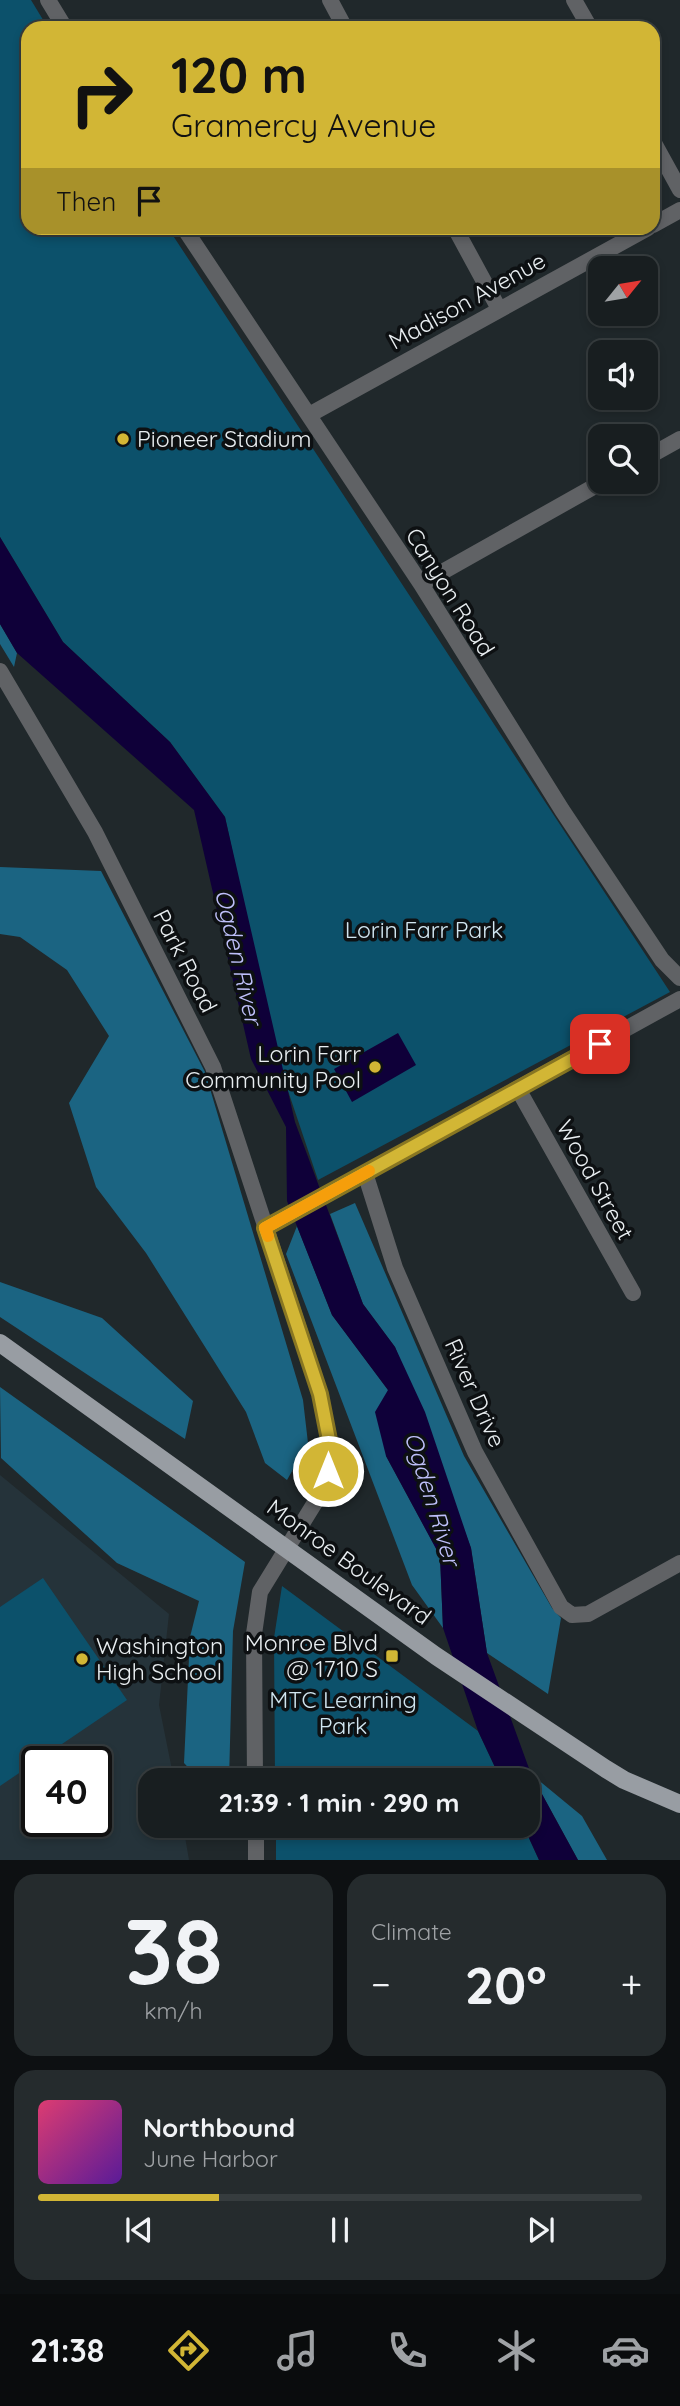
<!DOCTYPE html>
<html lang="en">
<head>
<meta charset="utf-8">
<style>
	:root { --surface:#181e20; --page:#252b2d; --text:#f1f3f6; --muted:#9fa2a5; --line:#363c3e; --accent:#d2b635 }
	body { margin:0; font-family:Quicksand,sans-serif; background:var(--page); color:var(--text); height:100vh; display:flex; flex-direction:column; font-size:26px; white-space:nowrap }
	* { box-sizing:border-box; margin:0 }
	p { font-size:23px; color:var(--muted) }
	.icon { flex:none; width:38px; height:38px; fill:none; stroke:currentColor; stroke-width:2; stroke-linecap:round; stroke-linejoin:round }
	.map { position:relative; height:1860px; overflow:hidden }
	.side { display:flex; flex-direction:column; gap:14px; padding:14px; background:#0d1012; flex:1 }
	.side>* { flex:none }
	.guide { position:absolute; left:21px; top:21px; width:639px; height:214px; border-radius:21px; box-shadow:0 4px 10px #0003,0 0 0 2px var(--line); background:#d2b635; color:#111; overflow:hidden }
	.needle { width:46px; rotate:60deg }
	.fabs { position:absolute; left:588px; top:256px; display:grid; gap:14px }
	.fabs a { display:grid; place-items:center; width:70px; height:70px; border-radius:14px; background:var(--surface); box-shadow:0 4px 10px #0003,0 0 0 2px var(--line); font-size:35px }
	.speed { position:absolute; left:21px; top:1746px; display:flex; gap:14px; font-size:35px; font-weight:700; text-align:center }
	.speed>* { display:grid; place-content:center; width:91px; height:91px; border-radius:50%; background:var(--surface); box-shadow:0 4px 10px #0003,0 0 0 2px var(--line); line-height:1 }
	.speed .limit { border:4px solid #111; border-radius:10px; background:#fff; color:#111 }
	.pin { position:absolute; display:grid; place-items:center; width:60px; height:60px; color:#fff; margin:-30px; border-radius:14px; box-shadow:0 4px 10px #0006 }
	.me { position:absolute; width:77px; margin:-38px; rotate:0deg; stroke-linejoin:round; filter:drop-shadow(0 0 5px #0008) }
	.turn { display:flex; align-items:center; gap:24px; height:147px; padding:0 35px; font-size:32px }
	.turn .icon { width:91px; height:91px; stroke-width:2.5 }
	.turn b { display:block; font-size:49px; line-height:60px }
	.then { display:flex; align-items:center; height:66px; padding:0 35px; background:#0003; gap:14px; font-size:26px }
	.big { font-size:52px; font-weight:700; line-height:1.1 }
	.side .widget { flex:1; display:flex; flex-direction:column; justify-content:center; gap:10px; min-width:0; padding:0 24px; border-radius:21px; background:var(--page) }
	.side .dial { align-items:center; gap:0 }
	.dial b { font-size:91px; line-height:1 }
	.song { display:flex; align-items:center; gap:21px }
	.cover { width:84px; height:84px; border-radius:10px; background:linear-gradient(135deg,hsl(340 70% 55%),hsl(270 70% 35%)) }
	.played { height:7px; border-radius:4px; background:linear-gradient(90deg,var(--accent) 30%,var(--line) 30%) }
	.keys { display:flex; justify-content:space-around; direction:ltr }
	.heat { display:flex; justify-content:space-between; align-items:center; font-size:38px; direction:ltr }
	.side .tiles { flex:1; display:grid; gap:14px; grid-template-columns:1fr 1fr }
	.widget:last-child { grid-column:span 2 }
	.trip { position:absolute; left:138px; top:1768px; width:402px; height:70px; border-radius:21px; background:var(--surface); box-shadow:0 4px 10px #0003,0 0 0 2px var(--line); font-weight:700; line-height:70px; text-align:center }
	.tab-bar { display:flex; height:112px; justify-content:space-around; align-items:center; background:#0a0c0d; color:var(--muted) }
	.tab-bar .icon { width:49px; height:49px }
	.tab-bar .selected { color:var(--accent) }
	.tab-bar b { font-size:32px; color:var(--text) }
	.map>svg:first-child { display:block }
	.built { fill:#25333a; fill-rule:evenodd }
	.green { fill:#0c516b }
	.forest { fill:#1b6482 }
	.water { fill:#0f0039 }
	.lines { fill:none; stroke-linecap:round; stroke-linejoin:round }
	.minor { stroke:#606265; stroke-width:16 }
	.major { stroke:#989da3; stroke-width:18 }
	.route-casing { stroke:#887622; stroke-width:18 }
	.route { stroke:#d2b635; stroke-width:12 }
	.slow { stroke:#f59e0b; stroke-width:12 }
	.poi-dot { fill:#d2b635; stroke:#0d1012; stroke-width:2.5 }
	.labels { text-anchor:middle; stroke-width:7; stroke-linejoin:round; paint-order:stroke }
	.street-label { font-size:23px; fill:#e9eef1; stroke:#0d1012 }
	.poi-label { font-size:23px; fill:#e9eef1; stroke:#0d1012; text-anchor:start }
	.park-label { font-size:23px; fill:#d1e6f1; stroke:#0d1012 }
	.water-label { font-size:24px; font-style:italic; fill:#bebff9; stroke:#0d1012 }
</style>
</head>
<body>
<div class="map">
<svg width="680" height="1860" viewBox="0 0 680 1860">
	<rect width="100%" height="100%" fill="#20282b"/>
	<!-- built -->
	<path class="built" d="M0 1475 169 1614 159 1705 174 1780H150V1825H183L189 1860H0ZM37 1762H96V1822H37Z"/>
	<!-- green -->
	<path class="green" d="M0 0H31L48 28H28V228H168L670 992 318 1180 277 1058 225 817 170 742 63 642 0 537Z
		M43 1578 127 1700 0 1786V1607Z
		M282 1586 478 1731 501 1780H275L274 1638Z
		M276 1825H523L539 1860H276Z"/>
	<!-- forest -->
	<path class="forest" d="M0 624 17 653 14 667 0 644Z
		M0 867 101 871 205 1072 303 1400 308 1443 287 1480 265 1463 246 1412 146 1253 96 1187 69 1103 109 1036 67 970 20 937 0 934Z
		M355 1203 464 1456 552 1608 561 1618 548 1694 487 1653 471 1548 395 1347 363 1304 330 1214Z
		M297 1226 332 1315 388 1390 386 1456 440 1556 443 1628 412 1585 286 1254Z
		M0 1282 102 1318 193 1401 185 1439 0 1317Z
		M0 1387 245 1562 233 1631 229 1780H200L184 1763 190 1637 199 1601 117 1563 1 1458Z
		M531 1774 582 1816 607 1860H578Z"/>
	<!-- water -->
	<path class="water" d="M0 537 63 642 170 742 225 817 295 1122 363 1304 395 1347 425 1412 471 1548 487 1653 531 1774 578 1860H539L523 1825H528V1780H501L478 1731 443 1628 440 1556 386 1456 375 1412 388 1390 332 1315 287 1201 286 1127 251 1059 194 810 17 653 0 624Z
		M398 1033 416 1065 352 1102 334 1069Z"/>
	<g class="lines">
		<!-- minor -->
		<path class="minor" d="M48 0 65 28
			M330 0 345 28
			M574 0 590 28
			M653 141 680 190
			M653 225 680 210
			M184 228 421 584 562 810 662 960 680 978
			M455 228 499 309
			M309 415 648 228
			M646 458 680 439
			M421 584 604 481
			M0 671 95 832 213 1067 320 1393 330 1445 329 1471 319 1496 260 1592 254 1634 255 1780
			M518 1089 633 1293
			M365 1173 395 1268 475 1452 561 1607 572 1615 588 1614 680 1563
			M265 1228 680 999
			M256 1825V1860"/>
		<!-- major -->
		<path class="major" d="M0 1343 436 1656 606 1769 624 1780 680 1804"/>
	</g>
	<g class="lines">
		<!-- route casing -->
		<g class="route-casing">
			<path id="route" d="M328 1471 330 1445 320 1394 265 1228 600 1044"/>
		</g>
		<!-- route -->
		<use href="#route" class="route"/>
		<!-- slow -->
		<path class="slow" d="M268 1236 265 1228 369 1171"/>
	</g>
	<!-- markers -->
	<g class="poi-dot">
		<circle cx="123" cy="439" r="7"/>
		<circle cx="375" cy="1067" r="7"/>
		<rect x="385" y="1649" width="14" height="14" rx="3.5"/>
		<circle cx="82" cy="1659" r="7"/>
	</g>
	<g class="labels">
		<!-- street labels -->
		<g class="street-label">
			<text transform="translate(467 301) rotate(-29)" y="8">Madison Avenue</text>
			<text transform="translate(450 592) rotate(58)" y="8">Canyon Road</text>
			<text transform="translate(185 961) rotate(63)" y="8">Park Road</text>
			<text transform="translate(595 1180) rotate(61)" y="8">Wood Street</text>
			<text transform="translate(475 1393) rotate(66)" y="8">River Drive</text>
			<text transform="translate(349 1562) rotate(36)" y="8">Monroe Boulevard</text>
		</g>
		<!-- poi labels -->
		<g class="poi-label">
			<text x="137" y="447">Pioneer Stadium</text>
			<text x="361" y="1062" text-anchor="end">Lorin Farr<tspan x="361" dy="26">Community Pool</tspan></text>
			<text x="378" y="1651" text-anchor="end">Monroe Blvd<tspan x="378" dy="26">@ 1710 S</tspan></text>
			<text x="96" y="1654">Washington<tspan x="96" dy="26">High School</tspan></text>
		</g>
		<!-- park labels -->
		<g class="park-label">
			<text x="424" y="938">Lorin Farr Park</text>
			<text x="343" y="1708">MTC Learning<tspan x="343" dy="26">Park</tspan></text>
		</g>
		<!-- water labels -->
		<g class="water-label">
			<text transform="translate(238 957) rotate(77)" y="8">Ogden River</text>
			<text transform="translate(432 1499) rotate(73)" y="8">Ogden River</text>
		</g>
	</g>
</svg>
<div class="fabs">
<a><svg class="needle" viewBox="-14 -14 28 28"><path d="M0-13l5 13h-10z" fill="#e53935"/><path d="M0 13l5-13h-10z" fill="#9fa2a5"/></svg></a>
<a><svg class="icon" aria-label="sound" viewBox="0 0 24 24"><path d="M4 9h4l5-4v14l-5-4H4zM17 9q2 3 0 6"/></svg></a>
<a><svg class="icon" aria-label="search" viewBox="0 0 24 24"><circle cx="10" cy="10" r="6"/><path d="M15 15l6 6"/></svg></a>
</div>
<div class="speed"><div class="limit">40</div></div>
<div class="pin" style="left:600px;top:1044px;background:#d93025"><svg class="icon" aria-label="arrive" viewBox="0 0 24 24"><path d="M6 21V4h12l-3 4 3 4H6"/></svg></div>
<svg class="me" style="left:328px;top:1471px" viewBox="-20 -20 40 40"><circle r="17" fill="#d2b635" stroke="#fff" stroke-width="3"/><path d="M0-11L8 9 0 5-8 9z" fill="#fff"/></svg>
<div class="trip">21:39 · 1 min · 290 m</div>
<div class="guide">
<div class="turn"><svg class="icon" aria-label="right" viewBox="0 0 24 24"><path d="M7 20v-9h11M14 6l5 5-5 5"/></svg><div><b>120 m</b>Gramercy Avenue</div></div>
<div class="then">Then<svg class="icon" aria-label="arrive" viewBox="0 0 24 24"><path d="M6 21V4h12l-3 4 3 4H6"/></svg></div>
</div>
</div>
<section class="side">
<div class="tiles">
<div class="widget dial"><b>38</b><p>km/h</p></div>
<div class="widget"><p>Climate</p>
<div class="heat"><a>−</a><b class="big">20°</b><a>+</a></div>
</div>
<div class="widget">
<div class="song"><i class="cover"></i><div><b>Northbound</b><p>June Harbor</p></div></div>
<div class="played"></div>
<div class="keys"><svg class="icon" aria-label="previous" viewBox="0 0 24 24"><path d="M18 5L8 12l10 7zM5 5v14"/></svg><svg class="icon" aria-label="pause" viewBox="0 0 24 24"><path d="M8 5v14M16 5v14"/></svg><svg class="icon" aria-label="next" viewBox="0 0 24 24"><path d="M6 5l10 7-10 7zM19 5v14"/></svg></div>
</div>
</div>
</section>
<nav class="tab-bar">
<b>21:38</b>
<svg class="icon selected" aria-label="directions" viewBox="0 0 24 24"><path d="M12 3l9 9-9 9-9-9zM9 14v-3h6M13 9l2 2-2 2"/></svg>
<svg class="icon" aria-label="music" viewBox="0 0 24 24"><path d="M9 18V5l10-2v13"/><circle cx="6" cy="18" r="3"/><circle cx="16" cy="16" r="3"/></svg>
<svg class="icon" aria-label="phone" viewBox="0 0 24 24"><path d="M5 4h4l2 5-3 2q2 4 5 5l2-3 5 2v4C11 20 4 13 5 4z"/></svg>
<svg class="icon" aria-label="climate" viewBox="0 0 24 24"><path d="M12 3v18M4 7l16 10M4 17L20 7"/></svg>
<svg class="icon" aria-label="car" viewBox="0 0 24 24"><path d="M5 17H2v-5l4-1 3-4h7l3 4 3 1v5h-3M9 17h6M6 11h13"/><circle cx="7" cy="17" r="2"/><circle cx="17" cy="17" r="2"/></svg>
</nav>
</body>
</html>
